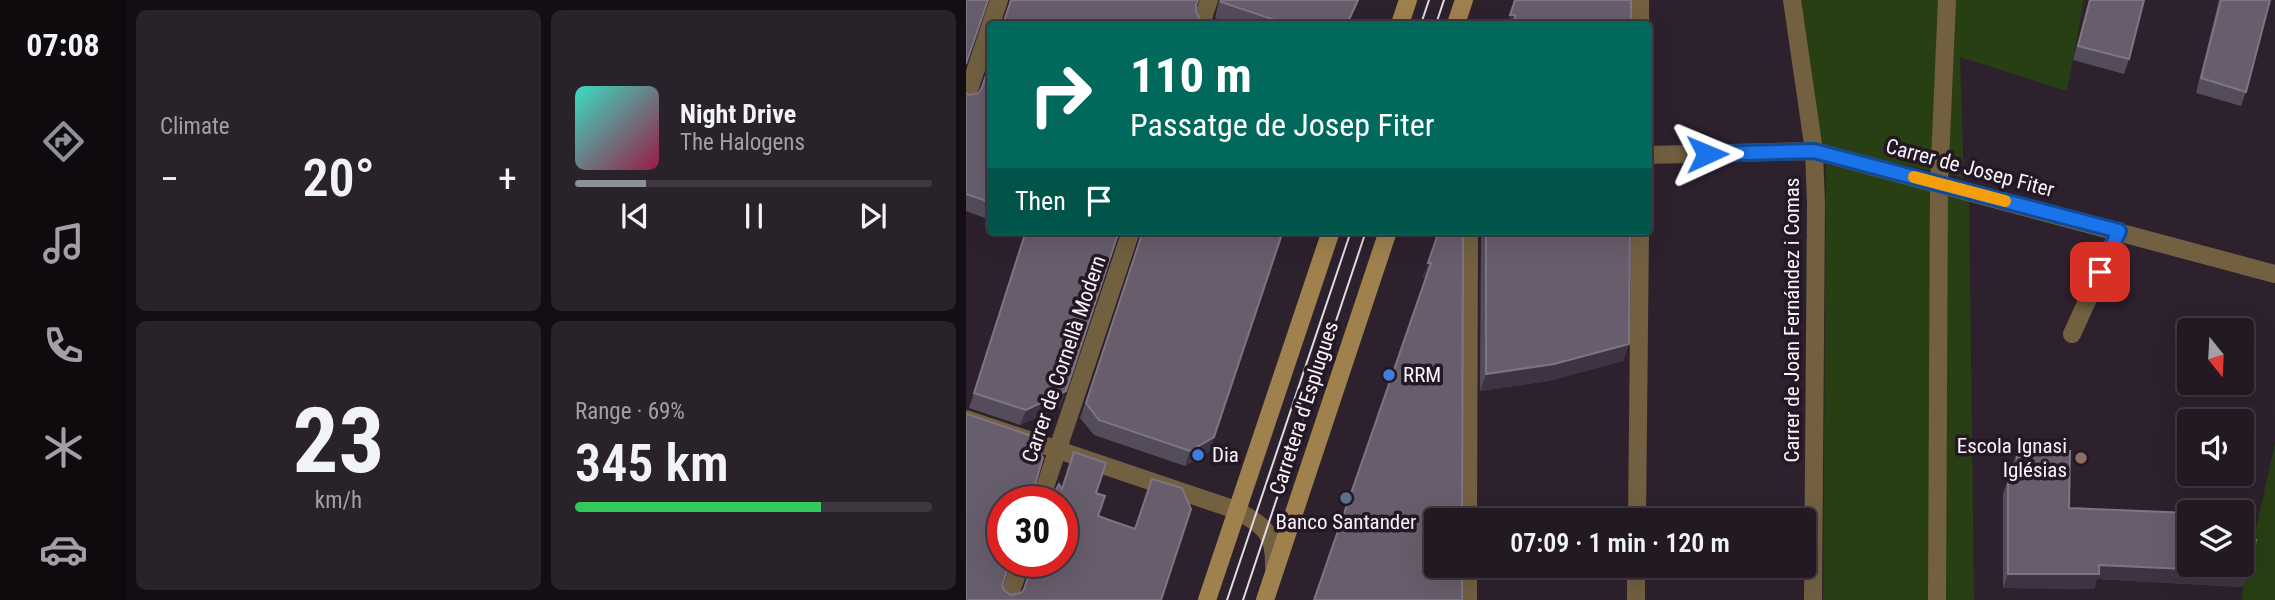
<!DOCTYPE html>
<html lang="en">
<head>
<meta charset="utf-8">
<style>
	:root { --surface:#221922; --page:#2a222a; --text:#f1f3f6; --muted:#a2a0a5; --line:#3f3840; --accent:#8c9099 }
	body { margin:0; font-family:"Roboto Condensed",sans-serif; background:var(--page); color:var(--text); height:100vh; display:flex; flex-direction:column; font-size:26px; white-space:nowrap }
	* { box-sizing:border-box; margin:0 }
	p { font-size:23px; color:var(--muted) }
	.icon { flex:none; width:38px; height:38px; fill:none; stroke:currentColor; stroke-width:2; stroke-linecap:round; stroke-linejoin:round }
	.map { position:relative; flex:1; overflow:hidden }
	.side { display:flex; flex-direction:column; gap:10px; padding:10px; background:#130e13; width:840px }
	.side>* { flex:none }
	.hud { position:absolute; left:21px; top:21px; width:665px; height:214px; border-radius:7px; box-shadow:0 7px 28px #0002,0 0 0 2px var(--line); background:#00695c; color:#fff; overflow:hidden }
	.needle { width:46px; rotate:162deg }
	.tools { position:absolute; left:1211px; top:318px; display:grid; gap:14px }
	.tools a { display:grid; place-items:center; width:77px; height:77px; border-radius:7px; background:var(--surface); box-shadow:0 7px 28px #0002,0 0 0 2px var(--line); font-size:35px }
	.speed { position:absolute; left:21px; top:486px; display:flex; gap:14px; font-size:35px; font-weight:700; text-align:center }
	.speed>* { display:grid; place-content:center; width:91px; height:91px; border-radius:50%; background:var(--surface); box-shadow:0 7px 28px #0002,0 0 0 2px var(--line); line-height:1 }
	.speed .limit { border:10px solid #d22; background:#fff; color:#111 }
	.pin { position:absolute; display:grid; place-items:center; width:60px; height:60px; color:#fff; margin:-30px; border-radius:14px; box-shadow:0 4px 10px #0006 }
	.me { position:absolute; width:77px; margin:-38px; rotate:89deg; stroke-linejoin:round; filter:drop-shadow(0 0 5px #0008) }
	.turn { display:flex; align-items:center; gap:24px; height:147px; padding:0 28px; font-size:32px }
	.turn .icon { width:91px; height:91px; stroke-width:2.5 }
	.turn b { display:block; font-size:49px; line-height:60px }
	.then { display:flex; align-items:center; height:66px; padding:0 28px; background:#0003; gap:14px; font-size:26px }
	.big { font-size:52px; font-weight:600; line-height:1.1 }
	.side .tile { flex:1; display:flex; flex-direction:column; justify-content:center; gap:10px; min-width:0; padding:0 24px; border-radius:10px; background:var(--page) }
	.side .dial { align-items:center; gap:0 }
	.dial b { font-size:91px; line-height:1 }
	.song { display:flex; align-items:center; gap:21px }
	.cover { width:84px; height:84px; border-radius:10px; background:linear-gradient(135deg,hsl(170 70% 55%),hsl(340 70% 35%)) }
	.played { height:7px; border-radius:4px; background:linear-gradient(90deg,var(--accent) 20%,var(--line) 20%) }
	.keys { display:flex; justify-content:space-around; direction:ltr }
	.heat { display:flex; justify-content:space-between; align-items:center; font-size:38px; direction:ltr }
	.charge { height:10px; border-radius:5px; background:linear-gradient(90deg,#34c759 69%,var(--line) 0) }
	.side .tiles { flex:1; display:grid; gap:10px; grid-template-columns:repeat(2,1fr) }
	.trip { position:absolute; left:458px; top:508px; width:392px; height:70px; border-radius:7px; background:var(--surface); box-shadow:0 7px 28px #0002,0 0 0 2px var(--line); font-weight:600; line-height:70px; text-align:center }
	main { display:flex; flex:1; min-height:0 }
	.menu { display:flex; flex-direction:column; width:126px; justify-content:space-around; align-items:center; background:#0e0a0e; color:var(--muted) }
	.menu .icon { width:49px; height:49px }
	.menu .selected { color:var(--accent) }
	.menu b { font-size:32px; color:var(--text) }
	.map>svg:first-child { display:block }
	.green { fill:#283f13 }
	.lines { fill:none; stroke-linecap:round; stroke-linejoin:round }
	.street { stroke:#726041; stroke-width:18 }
	.secondary { stroke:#9e814d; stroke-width:18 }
	.tram { stroke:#e2d9e3; stroke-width:2 }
	.wall { fill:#554c5b }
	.shaded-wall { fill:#3e3342 }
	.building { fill:#675d6c; stroke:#7e7583; stroke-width:2; fill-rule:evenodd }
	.route-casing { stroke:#114b97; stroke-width:18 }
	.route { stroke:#1a73e8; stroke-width:12 }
	.slow { stroke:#f59e0b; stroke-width:12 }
	.shop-dot { fill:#3f7fe0; stroke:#231824; stroke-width:2.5 }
	.education-dot { fill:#8d6e63; stroke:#231824; stroke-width:2.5 }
	.service-dot { fill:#5c6f8a; stroke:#231824; stroke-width:2.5 }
	.labels { text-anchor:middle; stroke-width:7; stroke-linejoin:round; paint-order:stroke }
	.street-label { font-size:21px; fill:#faf2fb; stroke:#231824 }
	.poi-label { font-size:21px; fill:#faf2fb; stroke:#231824; text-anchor:start }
</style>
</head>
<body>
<main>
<nav class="menu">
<b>07:08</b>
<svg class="icon selected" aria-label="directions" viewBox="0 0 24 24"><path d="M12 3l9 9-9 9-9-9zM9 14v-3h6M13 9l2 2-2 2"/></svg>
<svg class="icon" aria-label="music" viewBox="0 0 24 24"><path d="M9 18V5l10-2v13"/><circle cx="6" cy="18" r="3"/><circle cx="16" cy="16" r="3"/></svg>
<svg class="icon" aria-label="phone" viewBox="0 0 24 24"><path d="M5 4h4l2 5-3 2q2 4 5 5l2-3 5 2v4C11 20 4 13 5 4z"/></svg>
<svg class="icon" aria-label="climate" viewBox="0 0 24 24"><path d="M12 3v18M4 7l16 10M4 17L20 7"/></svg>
<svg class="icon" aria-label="car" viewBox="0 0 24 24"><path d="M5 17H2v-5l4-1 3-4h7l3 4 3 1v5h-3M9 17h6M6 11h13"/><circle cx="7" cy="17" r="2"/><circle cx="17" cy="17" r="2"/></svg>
</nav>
<section class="side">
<div class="tiles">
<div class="tile"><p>Climate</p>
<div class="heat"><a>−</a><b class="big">20°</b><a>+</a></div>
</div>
<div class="tile">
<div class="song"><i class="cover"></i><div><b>Night Drive</b><p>The Halogens</p></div></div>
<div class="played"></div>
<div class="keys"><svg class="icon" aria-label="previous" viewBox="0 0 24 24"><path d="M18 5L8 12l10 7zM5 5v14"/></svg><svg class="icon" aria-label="pause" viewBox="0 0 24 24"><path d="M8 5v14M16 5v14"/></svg><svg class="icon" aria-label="next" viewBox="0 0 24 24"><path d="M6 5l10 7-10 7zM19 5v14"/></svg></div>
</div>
<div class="tile dial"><b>23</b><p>km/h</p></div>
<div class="tile"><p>Range · 69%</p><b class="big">345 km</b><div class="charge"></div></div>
</div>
</section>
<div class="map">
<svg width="1309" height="600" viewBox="0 0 1309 600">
	<rect width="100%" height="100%" fill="#2d212e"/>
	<!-- green -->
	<path class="green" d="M830 0H1118L1101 91 994 57 998 178 847 145Z
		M860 165 1003 192 1008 600H857Z
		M1309 443V600H1276L1277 587Z"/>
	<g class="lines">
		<!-- street -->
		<path class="street" d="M674 0V24
			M826 0 848 151 850 203 847 600
			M235 24 243 0
			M0 99 33 0
			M682 155 848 151 1309 274
			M1106 334 1153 231
			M0 419 270 510C298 526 309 532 308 567
			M74 502 165 231
			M502 520 503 231
			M671 520 674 231
			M42 600 55 562
			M502 600V565
			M670 600V565
			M971 600 973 184 981 0"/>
		<!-- secondary -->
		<path class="secondary" d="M434 24 442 0
			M490 24 498 0
			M241 600 365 231
			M299 600 422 231"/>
		<!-- tram -->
		<path class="tram" d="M455 24 463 0
			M470 24 478 0
			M261 600 385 231
			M277 600 400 231"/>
	</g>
	<!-- wall -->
	<path class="wall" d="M253 0H393L382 24H269L249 18Z
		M1123 0H1178L1163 59 1158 74 1107 60Z
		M1253 0H1304L1280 92 1275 106 1230 93Z
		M24 61V220L0 211V93L3 95 13 93 16 88Z
		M57 231H153L94 407 54 425 3 408 59 232Z
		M176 231H317L243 452 219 466 128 435 114 418 176 235Z
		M515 231H664L663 344 657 361 582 381 514 391Z
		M1051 452 1103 508 1276 539 1282 572 1277 587 1131 579 1128 589 1037 588V494L1042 480H1046V467Z"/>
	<!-- shaded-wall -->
	<path class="shaded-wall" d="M392 0H393L382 24H381Z
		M544 15H549L545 24H541Z
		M462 263H465L460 278H456Z
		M663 344 657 361 582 381 514 391 520 374Z
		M100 391 94 407 54 425 60 410Z
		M248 437 243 452 219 466 224 451Z
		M1133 565 1282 572 1277 587 1131 579 1128 589 1037 588 1042 574Z"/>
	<!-- building -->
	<path class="building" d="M0 0H22L0 64Z
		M45 0H232L230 5V12L233 17 231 24H37Z
		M255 0H392L381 24H375L368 20 366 24H321L255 2Z
		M549 0H665V24H548L549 15H544Z
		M1124 0H1178L1163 59 1112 46Z
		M1255 0H1304L1280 92 1235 78Z
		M24 63V202L0 194V93L3 95 13 93 16 87Z
		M60 231H153L100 391 60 410 8 393Z
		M177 231H317L248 437 224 451 133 420 120 403Z
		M473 231H497L496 520H471V565H496V600H348L465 263H462Z
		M520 231H664L663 344 588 364 520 374Z
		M1 414 63 435 77 458 68 488 75 497 87 495 93 484 96 489 108 452 140 463 130 493 139 496 132 516 169 529 186 479 216 488 225 509 195 600H0V415ZM37 502H96V562H67L58 589 55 593 45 595 39 591 36 586 44 562H37Z
		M1104 451 1103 508 1223 513V565H1276V524V539L1290 540 1282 572 1133 565V574H1042V480H1051V452Z"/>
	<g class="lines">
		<!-- route casing -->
		<g class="route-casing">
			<path id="route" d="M741 154 848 151 1153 231 1134 272"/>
		</g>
		<!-- route -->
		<use href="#route" class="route"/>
		<!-- slow -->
		<path class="slow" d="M948 177 1039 201"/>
	</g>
	<!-- markers -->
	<g class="shop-dot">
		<circle cx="423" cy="375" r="7"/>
		<circle cx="232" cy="455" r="7"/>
	</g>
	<circle class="education-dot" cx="1115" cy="458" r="7"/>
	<circle class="service-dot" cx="380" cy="498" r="7"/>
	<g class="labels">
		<!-- street labels -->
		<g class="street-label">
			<text transform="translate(1004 168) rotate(15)" y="7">Carrer de Josep Fiter</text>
			<text transform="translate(826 320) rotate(-90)" y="7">Carrer de Joan Fernández i Comas</text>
			<text transform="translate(98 359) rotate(-71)" y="7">Carrer de Cornellà Modern</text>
			<text transform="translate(338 408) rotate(-72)" y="7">Carretera d'Esplugues</text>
		</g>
		<!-- poi labels -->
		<g class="poi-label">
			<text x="437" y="382">RRM</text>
			<text x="1101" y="453" text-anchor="end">Escola Ignasi<tspan x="1101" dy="24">Iglésias</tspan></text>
			<text x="246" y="462">Dia</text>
			<text x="380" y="529" text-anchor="middle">Banco Santander</text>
		</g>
	</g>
</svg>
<div class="tools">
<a><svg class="needle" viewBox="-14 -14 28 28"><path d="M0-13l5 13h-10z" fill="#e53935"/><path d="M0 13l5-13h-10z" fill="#a2a0a5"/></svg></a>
<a><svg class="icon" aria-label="sound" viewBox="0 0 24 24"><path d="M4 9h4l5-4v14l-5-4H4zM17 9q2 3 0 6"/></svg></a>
<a><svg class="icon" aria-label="layers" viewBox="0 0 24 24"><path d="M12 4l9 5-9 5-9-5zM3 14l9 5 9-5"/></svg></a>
</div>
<div class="speed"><div class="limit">30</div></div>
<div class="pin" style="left:1134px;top:272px;background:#d93025"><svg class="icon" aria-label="arrive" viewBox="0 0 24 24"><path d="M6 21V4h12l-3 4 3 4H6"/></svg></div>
<svg class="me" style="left:741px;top:154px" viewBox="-20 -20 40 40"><path d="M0-17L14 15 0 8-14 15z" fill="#1a73e8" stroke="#fff" stroke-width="4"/></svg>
<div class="trip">07:09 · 1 min · 120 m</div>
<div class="hud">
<div class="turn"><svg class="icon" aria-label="right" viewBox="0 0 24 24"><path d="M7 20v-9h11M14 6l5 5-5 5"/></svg><div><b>110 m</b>Passatge de Josep Fiter</div></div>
<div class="then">Then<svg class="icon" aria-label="arrive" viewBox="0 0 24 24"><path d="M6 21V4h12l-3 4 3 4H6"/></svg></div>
</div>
</div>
</main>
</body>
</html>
